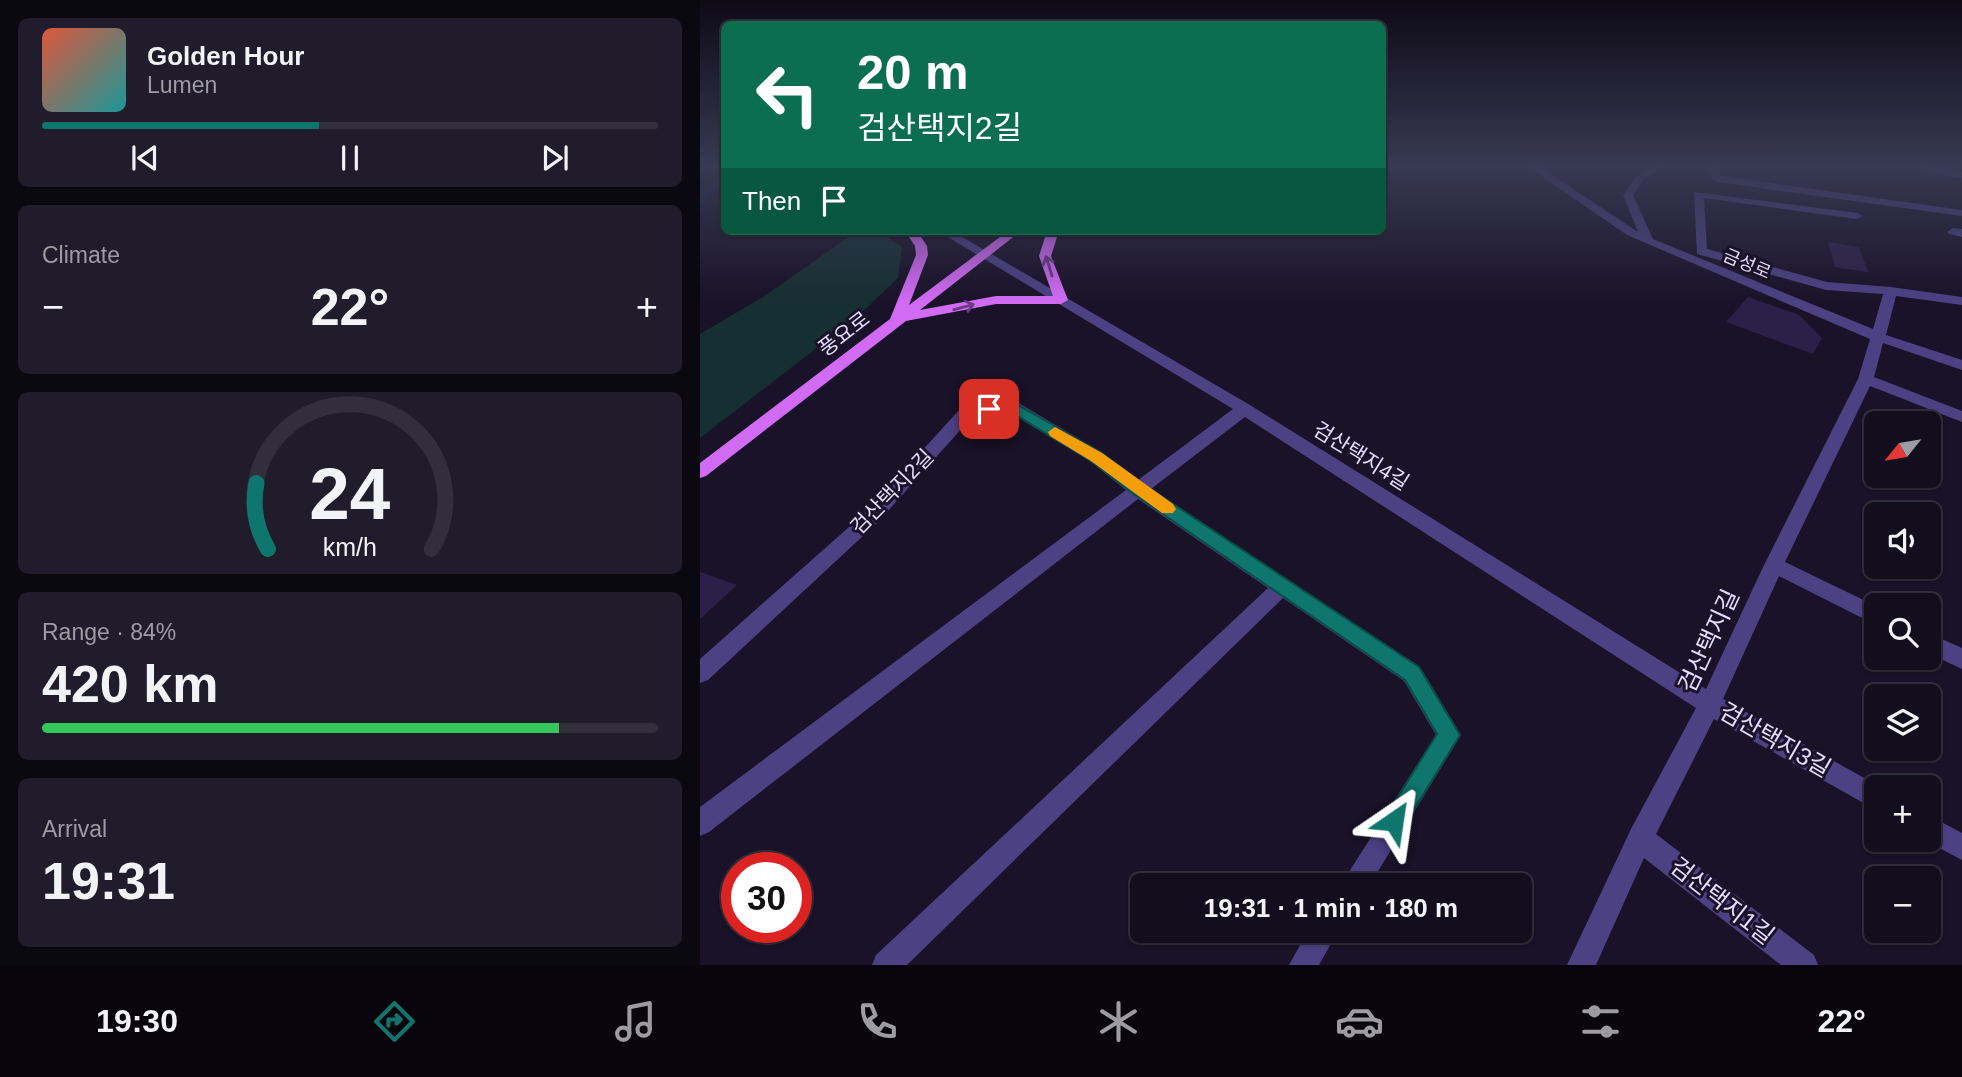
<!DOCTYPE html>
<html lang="en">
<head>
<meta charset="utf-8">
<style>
	:root { --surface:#130e1e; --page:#201c2b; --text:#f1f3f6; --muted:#9d9ca4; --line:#322e3c; --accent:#0f766e }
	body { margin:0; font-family:Arial,"Noto Sans KR",sans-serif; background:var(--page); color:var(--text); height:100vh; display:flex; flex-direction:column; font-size:26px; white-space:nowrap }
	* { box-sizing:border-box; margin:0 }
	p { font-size:23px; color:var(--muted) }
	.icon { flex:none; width:38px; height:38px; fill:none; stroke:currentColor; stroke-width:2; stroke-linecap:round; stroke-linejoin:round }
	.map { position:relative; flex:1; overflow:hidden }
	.drawer { display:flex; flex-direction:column; gap:18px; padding:18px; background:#0a0810; width:700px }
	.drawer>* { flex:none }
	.guide { position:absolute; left:21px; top:21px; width:665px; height:214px; border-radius:10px; box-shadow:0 2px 5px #0004,0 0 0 2px var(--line); background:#0b6e4f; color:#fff; overflow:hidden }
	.needle { width:46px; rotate:240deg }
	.buttons { position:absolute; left:1164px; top:411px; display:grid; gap:14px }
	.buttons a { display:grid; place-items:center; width:77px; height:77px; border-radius:10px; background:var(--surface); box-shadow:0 2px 5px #0004,0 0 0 2px var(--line); font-size:35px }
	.speed { position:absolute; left:21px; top:852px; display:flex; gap:14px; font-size:35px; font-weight:700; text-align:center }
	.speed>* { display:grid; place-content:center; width:91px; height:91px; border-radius:50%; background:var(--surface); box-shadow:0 2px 5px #0004,0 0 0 2px var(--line); line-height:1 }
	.speed .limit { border:10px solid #d22; background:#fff; color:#111 }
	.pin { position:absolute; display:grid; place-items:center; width:60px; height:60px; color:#fff; margin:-30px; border-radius:14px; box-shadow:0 4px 10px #0006 }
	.me { position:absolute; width:77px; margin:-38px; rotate:32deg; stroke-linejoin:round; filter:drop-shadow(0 0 5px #0008) }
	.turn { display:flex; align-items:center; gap:24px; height:147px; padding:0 21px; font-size:32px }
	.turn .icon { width:91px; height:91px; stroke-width:2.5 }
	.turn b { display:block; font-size:49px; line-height:60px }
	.then { display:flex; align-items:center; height:66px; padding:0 21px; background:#0003; gap:14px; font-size:26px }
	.big { font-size:52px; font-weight:700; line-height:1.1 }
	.drawer .card { flex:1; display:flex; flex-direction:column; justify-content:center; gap:10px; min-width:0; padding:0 24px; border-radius:10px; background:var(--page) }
	.drawer .dial { align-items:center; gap:0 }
	.dial svg { height:182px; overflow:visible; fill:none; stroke:var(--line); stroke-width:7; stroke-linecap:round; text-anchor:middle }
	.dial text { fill:var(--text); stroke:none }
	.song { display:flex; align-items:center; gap:21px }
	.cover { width:84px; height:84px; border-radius:10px; background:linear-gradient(135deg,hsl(10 70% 55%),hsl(180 70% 35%)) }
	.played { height:7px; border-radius:4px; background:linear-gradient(90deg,var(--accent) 45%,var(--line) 45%) }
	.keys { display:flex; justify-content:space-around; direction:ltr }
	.heat { display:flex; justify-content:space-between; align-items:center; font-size:38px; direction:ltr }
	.charge { height:10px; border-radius:5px; background:linear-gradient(90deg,#34c759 84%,var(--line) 0) }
	.trip { position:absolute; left:430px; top:873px; width:402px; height:70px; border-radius:10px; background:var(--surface); box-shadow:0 2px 5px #0004,0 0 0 2px var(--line); font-weight:700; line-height:70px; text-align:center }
	.tabs { display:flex; height:112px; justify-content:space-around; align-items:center; background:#08060c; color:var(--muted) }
	.tabs .icon { width:49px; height:49px }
	.tabs .current { color:var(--accent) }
	.tabs b { font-size:32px; color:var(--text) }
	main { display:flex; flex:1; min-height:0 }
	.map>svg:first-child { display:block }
	.green { fill:#162f32 }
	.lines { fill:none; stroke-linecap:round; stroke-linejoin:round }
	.stream { stroke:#111f48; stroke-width:5 }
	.building { fill:#2d2048 }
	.minor { fill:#4b4183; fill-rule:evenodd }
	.major { fill:#d16bf4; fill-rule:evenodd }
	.oneway { stroke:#6c3a84 }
	.route { fill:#0f766e; stroke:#0a4d48; stroke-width:2 }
	.slow { fill:#f59e0b }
	.labels { text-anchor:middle; stroke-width:6; stroke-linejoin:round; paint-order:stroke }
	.far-street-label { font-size:18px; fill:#e4dcfc; stroke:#191228 }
	.street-label { font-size:21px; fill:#e4dcfc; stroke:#191228 }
	.near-street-label { font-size:24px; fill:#e4dcfc; stroke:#191228 }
</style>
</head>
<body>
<main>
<section class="drawer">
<div class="card">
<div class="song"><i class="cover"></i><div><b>Golden Hour</b><p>Lumen</p></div></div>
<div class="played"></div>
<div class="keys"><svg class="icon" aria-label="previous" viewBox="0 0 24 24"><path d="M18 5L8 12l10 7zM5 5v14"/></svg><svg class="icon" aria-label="pause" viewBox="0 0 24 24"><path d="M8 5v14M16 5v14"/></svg><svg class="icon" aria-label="next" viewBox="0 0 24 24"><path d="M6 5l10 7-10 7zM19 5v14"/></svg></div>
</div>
<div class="card"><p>Climate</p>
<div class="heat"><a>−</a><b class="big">22°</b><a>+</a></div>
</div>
<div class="card dial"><svg viewBox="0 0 100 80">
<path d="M14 69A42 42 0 1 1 86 69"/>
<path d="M14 69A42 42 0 0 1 9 40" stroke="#0f766e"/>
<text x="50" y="56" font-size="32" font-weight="700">24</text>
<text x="50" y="72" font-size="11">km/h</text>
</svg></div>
<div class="card"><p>Range · 84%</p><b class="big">420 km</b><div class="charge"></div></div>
<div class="card"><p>Arrival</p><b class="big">19:31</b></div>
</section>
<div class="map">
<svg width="1262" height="965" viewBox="0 0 1262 965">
	<rect width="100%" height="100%" fill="#191228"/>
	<!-- green -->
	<path class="green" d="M157 231H177L202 247 198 278 157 317 0 438V334L66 295Z"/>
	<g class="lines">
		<!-- stream -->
		<path class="stream" d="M0 198 24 177"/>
	</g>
	<!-- building -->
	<path class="building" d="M1128 242 1159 247 1168 272 1135 267Z
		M1048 297 1099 315 1122 338 1113 354 1026 322Z
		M0 572 37 585 0 619Z"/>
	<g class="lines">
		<!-- minor -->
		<path class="minor" d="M828 167H840L938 232 923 195C934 179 941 167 962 167L944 179 933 195 953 239 1173 329 1183 294 1126 290 997 254 994 192 1157 213 1163 216 1157 219 1004 198 1007 249 1127 282 1191 287 1262 297V305L1196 296 1186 335 1262 360V370L1183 343 1174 377 1262 411V422L1170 386 1085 562 1176 606V625L1079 576 1023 699 1182 788H1176V810L1014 719 956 834 1114 955 1118 965H1081L944 858 896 965H867L931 829 996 708 545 417 451 489 720 667 761 735 669 886H640L736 735 704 681 583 598 207 965H172L176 955 568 588 438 499 9 832 0 836V807L426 490 390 461 309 412 272 417 178 522 8 680 0 683V659L166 512 261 408 311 401 317 402 402 453 438 480 533 409 238 231H252L550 405 1006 689 1064 565 1158 379 1170 339 927 235Z
			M1008 167H1018L1021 176 1262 210V216L1017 182 1012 179Z
			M1226 167 1262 172V178L1222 172 1221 170Z
			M1253 228 1262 229V237L1249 234 1247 232Z
			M1228 633 1262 648V669L1228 653Z
			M1228 815 1262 833V860L1224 840H1228Z
			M608 931H638L619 965H589Z"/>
		<!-- major -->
		<path class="major" d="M205 231H217L227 246 228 255 209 305 308 231H321L220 310 296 296H353L339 256 347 231H359L351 256 368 300 361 304H296L206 321 6 476 0 478V463L190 319 216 255 215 246Z"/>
	</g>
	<!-- one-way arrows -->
	<defs><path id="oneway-shaft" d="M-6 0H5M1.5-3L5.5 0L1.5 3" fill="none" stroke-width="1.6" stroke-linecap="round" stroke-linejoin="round" transform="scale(1.75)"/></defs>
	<g class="oneway">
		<use href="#oneway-shaft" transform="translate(349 266) rotate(-107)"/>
		<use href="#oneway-shaft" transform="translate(264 307) rotate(-15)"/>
	</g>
	<!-- sky -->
	<linearGradient id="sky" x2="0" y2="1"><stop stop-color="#0e0a16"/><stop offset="0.55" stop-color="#383953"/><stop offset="1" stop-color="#383953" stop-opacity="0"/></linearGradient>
	<rect width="1262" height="302" fill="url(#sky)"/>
	<!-- route -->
	<path class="route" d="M311 401 402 453 443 484 719 667 760 735 702 829 694 832 686 829 683 821 737 734 705 680 432 493 391 461 309 411 289 414 282 409 289 404Z"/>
	<!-- slow -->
	<path class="slow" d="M355 427 402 453 473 504 476 509 473 513H462L391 461 350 436 348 432Z"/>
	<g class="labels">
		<!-- far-street labels -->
		<g class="far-street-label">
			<text transform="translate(1047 264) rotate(23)" y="6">금성로</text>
		</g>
		<!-- street labels -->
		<g class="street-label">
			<text transform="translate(144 334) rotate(-38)" y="7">풍요로</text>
			<text transform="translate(661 456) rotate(32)" y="7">검산택지4길</text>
			<text transform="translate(192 492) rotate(-46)" y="7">검산택지2길</text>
		</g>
		<!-- near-street labels -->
		<g class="near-street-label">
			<text transform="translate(1009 641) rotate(-65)" y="8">검산택지길</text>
			<text transform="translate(1075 740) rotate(30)" y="8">검산택지3길</text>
			<text transform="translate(1022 901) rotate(38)" y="8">검산택지1길</text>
		</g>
	</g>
</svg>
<div class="buttons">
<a><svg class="needle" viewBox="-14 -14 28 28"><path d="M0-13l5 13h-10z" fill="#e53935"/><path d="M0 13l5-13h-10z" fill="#9d9ca4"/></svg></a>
<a><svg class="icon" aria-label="sound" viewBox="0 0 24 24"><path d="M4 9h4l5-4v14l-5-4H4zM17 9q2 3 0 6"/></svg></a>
<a><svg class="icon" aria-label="search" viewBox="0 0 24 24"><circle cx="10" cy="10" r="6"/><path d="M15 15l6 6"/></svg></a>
<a><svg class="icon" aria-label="layers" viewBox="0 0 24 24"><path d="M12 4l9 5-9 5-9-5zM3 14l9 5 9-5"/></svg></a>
<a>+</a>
<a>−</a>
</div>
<div class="speed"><div class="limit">30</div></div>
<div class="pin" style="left:289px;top:409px;background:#d93025"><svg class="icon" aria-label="arrive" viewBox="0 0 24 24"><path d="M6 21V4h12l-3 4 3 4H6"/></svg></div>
<svg class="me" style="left:694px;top:821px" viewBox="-20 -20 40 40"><path d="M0-17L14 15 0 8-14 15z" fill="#0f766e" stroke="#fff" stroke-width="4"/></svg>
<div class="trip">19:31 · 1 min · 180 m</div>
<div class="guide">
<div class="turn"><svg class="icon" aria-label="left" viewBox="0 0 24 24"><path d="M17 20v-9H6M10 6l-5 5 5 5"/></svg><div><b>20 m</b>검산택지2길</div></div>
<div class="then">Then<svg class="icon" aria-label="arrive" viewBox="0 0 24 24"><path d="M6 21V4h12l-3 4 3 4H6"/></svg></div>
</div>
</div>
</main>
<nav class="tabs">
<b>19:30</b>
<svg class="icon current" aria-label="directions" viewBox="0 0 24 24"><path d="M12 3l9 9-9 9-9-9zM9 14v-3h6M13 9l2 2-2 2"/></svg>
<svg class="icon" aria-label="music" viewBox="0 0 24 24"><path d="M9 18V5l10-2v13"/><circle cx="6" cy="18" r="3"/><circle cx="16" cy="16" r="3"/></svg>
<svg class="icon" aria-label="phone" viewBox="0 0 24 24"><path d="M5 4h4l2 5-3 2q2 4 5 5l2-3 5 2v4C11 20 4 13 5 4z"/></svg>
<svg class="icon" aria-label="climate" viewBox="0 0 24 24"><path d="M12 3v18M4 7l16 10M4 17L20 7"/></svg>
<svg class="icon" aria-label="car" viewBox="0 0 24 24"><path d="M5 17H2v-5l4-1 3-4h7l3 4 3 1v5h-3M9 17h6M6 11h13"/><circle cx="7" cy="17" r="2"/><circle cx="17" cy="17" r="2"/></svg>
<svg class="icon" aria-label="filters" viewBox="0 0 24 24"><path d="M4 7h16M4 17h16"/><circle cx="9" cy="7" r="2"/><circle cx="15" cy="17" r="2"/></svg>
<b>22°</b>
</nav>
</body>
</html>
